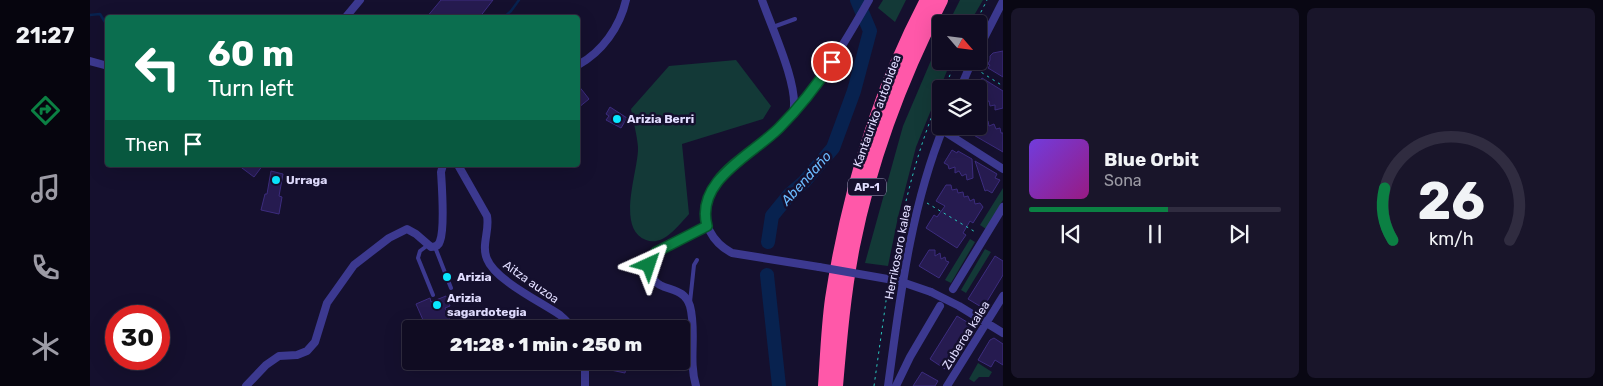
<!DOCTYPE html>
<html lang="en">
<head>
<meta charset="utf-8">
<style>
	:root { --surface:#100c22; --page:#19152a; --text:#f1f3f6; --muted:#9c9ba5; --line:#302c40; --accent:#0b8043 }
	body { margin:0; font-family:Rubik,sans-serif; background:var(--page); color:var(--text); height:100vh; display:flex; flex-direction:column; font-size:19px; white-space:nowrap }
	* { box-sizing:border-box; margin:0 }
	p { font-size:16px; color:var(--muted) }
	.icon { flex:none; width:28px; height:28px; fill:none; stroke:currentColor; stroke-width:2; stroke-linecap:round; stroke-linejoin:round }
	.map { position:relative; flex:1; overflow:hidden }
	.panel { display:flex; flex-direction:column; gap:8px; padding:8px; background:#090713; width:600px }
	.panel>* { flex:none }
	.guide { position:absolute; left:15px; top:15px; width:475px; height:152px; border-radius:5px; box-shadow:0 5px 20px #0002,0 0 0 1px var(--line); background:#0b6e4f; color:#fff; overflow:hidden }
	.needle { width:32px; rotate:118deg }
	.controls { position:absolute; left:842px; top:15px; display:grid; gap:10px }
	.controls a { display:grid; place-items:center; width:55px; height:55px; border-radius:5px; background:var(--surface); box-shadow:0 5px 20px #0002,0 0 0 1px var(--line); font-size:25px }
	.speed { position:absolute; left:15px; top:305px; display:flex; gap:10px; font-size:25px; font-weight:700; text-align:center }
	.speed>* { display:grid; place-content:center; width:65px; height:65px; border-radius:50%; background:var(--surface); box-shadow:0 5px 20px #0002,0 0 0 1px var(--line); line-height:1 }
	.speed .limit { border:8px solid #d22; background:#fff; color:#111 }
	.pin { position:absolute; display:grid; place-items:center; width:42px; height:42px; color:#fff; margin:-21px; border:2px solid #fff; border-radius:50%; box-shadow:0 1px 5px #0007 }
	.me { position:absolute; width:55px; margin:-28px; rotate:42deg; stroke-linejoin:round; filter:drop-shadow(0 0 4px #0008) }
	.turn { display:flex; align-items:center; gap:18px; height:105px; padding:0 20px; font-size:22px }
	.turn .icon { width:65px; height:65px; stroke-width:2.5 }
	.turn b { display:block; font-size:35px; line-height:42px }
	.then { display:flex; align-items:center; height:48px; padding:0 20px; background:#0003; gap:10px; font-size:19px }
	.panel .tile { flex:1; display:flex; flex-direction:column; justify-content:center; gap:8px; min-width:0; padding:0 18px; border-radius:8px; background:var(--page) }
	.panel .dial { align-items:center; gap:0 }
	.dial svg { height:130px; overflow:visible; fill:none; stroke:var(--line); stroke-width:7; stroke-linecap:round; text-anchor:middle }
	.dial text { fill:var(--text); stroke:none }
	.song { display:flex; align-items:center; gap:15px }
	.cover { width:60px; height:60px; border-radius:8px; background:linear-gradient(135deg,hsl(260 70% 55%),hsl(310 70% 35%)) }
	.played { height:5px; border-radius:2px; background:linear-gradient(90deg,var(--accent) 55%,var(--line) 55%) }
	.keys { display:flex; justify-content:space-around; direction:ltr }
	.panel .tiles { flex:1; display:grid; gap:8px; grid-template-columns:repeat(2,1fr) }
	.trip { position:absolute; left:312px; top:320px; width:288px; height:50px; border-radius:5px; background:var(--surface); box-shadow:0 5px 20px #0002,0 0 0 1px var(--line); font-weight:800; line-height:50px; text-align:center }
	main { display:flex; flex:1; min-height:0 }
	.tab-bar { display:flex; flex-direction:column; width:90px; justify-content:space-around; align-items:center; background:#06050e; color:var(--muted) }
	.tab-bar .icon { width:35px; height:35px }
	.tab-bar .on { color:var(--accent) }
	.tab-bar b { font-size:22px; color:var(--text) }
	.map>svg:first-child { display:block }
	.green { fill:#133937 }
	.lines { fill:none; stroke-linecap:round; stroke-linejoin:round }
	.stream { stroke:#08224f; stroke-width:2.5 }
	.river { stroke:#08224f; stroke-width:14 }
	.building { fill:#261b50; stroke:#3c2c7e }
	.path { stroke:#29c7bd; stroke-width:1; stroke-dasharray:2.5 4; stroke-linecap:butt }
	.lane { stroke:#3c3990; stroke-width:4 }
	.street { stroke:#3c3990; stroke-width:8 }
	.highway { stroke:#ff58a9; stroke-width:14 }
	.street-bridge { stroke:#3c3990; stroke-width:8 }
	.route-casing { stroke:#07532c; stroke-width:12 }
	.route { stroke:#0b8043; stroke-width:9 }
	.poi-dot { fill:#09e7ff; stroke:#15102e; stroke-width:2 }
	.labels { text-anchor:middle; stroke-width:5; stroke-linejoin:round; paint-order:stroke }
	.shield { fill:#15102e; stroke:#a4a0c0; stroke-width:1 }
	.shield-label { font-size:11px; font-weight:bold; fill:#e1ddff }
	.street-label { font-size:12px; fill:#e1ddff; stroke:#15102e }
	.poi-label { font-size:12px; font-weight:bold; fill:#e1ddff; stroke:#15102e; text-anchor:start }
	.water-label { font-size:14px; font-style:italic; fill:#6bbbff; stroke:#15102e }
</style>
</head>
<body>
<main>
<nav class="tab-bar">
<b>21:27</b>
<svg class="icon on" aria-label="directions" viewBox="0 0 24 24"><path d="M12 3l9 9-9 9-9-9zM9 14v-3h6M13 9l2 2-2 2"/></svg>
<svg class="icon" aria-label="music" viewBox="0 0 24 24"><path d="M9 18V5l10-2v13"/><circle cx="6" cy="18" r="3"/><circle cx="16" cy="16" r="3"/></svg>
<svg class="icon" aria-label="phone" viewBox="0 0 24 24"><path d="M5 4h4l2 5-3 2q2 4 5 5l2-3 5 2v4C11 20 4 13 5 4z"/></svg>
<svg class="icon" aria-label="climate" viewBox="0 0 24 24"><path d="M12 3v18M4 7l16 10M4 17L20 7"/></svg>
</nav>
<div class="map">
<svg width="913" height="386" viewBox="0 0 913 386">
	<rect width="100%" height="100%" fill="#15102e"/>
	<!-- green -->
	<path class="green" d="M793 0H816L805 22 788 8Z
		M870 0H893L879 24H858Z
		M851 37V61H861L826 147 808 217 798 266 775 263 813 126Z
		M646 60 681 106 673 119 592 144 599 214C589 225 573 247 556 240 525 228 549 170 548 147 547 134 543 121 541 109L579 66Z
		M913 188V200L896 229 890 225Z
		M880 239 885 242 861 283 855 280Z
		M895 249 901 252 876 293 871 290Z
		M888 363 902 372 899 377H889L884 382 879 379Z"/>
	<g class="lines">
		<!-- stream -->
		<path class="stream" d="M0 15 10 14 18 27
			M413 18 421 11 429 0"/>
		<!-- river -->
		<path class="river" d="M678 242 682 216 700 194 714 182 743 148 764 91 780 31 767 0
			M677 275 689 386"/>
	</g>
	<!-- building -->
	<path class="building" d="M351 0H403L389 18H370L366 14 363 18H336Z
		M913 51V77L898 68 900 65 898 64 900 60V56L903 53Z
		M892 78 913 91V108L905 110V105L900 106 899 101 894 102V98L889 99V89H881L886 81 889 83Z
		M488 85 499 99 488 108Z
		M520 107 537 118 531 128 516 120 519 116 516 114Z
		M898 121 899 126 904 124 906 129 910 128 911 133H913V152L868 126H889V123Z
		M862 150 867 153 868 151 882 159 883 178 877 180 876 174 872 176 869 171 865 173V167L859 169 858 165 854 163Z
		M885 161 907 174 905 178 910 180 902 193 897 190 895 191Z
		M148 165H173L164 177Z
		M181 171 193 174 189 196 192 197 189 214 171 210 175 194H177Z
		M856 185H861L862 190 867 189 868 193 873 192 874 197 878 196 880 201 884 199 885 204 890 203 893 207 883 223 880 221 873 233 876 235 867 248 836 228 844 215 847 217 855 206 846 201Z
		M839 250H845V256L850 253 851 259 855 257 856 261 859 262 849 278 829 266Z
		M905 256 913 261V275L893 308 878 299Z
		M356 296 360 306 355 308 363 327 358 329H337L326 304 340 298 341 302Z
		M867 316 882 325 855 369 840 359Z
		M904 338 913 344V365L905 360 901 367 888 360 900 340Z
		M518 361H537L535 373 516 369Z
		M832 372 848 381 845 386H823Z"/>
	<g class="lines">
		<!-- path -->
		<path class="path" d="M885 24 897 0
			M886 69 913 86
			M854 89 866 61
			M837 203 887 233
			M801 271C813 210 826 151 851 94
			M784 386 798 287"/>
		<!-- lane -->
		<path class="lane" d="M683 27 705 19
			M338 245 330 251 328 258 343 295
			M345 247 361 288
			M600 302 604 265 607 260"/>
		<!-- street -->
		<path class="street" d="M672 0C681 26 710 88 703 112
			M255 18 270 0
			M889 48 913 1
			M0 61 18 66
			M488 65C512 52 530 27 536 0
			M870 89 882 61
			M852 130 913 169
			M368 165 397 216C400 230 391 245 397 259 405 280 451 302 470 315 475 319 479 324 484 329
			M729 267 642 253C623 243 609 221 618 200 631 165 668 151 692 125 728 88 754 44 779 0
			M863 289 913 207
			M841 292 869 306 913 333
			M156 386 176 365 189 356 207 355 217 351 225 342 237 303 264 265 299 238 317 229 326 234 341 247C346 247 349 245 350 241 355 228 352 188 351 172L353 165
			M495 386V361
			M606 386C598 360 607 332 600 306 595 290 582 291 570 285 565 282 562 279 560 273 558 267 559 261 563 255 569 246 606 232 617 226
			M798 386C810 299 820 209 854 126
			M806 386 820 357 850 306
			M857 386 913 296"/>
		<!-- highway -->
		<path class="highway" d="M735 386C737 357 738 328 742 299 758 195 788 93 837 0
			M746 386C750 339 754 292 763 246 780 160 811 78 851 0"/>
		<!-- street-bridge -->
		<path class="street-bridge" d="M729 267 809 281 841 292"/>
	</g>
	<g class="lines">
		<!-- route casing -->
		<g class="route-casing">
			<path id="route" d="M559 265 566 252 617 226C605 180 662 155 689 128 709 108 727 85 742 62"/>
		</g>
		<!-- route -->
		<use href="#route" class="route"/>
	</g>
	<!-- markers -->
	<g class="poi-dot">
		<circle cx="527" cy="119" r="5"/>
		<circle cx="186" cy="180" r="5"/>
		<circle cx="357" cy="277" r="5"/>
		<circle cx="347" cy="305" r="5"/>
	</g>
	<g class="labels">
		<!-- shield labels -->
		<rect class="shield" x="758" y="178.5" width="38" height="17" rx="4"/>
		<g class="shield-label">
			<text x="777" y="191">AP-1</text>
		</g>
		<!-- street labels -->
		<g class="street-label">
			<text transform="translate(787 111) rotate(-70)" y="4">Kantauriko autobidea</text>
			<text transform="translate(808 252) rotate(-79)" y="4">Herrikosoro kalea</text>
			<text transform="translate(441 282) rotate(35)" y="4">Aitza auzoa</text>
			<text transform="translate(876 335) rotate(-58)" y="4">Zuberoa kalea</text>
		</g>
		<!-- poi labels -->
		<g class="poi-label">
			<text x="537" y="123">Arizia Berri</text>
			<text x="196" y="184">Urraga</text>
			<text x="367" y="281">Arizia</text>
			<text x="357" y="302">Arizia<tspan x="357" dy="14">sagardotegia</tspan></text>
		</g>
		<!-- water labels -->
		<g class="water-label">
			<text transform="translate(716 178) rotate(-48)" y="5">Abendaño</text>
		</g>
	</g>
</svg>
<div class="controls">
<a><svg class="needle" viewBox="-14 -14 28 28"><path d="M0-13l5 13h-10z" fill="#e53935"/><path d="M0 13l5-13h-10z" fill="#9c9ba5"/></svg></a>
<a><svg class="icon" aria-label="layers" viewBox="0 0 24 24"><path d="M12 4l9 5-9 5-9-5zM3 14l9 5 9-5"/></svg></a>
</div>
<div class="speed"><div class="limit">30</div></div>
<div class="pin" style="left:742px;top:62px;background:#d93025"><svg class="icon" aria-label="arrive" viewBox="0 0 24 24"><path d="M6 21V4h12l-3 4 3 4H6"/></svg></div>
<svg class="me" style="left:559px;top:265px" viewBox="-20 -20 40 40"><path d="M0-17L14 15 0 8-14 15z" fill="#0b8043" stroke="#fff" stroke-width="4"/></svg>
<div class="trip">21:28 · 1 min · 250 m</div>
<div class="guide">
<div class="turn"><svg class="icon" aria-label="left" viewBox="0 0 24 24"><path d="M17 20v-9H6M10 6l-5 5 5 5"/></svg><div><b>60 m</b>Turn left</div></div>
<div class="then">Then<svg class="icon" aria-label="arrive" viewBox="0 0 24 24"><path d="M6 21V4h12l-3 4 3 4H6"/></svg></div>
</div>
</div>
<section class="panel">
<div class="tiles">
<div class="tile">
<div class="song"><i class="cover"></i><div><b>Blue Orbit</b><p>Sona</p></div></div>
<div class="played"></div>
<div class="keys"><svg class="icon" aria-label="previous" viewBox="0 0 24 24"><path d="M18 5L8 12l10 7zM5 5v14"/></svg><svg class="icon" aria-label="pause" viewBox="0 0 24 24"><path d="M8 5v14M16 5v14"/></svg><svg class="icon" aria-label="next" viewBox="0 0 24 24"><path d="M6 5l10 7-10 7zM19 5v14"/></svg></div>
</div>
<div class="tile dial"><svg viewBox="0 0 100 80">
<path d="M14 69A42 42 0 1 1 86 69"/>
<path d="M14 69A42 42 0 0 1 9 37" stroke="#0b8043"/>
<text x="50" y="56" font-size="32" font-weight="700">26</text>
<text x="50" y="72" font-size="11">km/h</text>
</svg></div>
</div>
</section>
</main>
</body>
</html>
